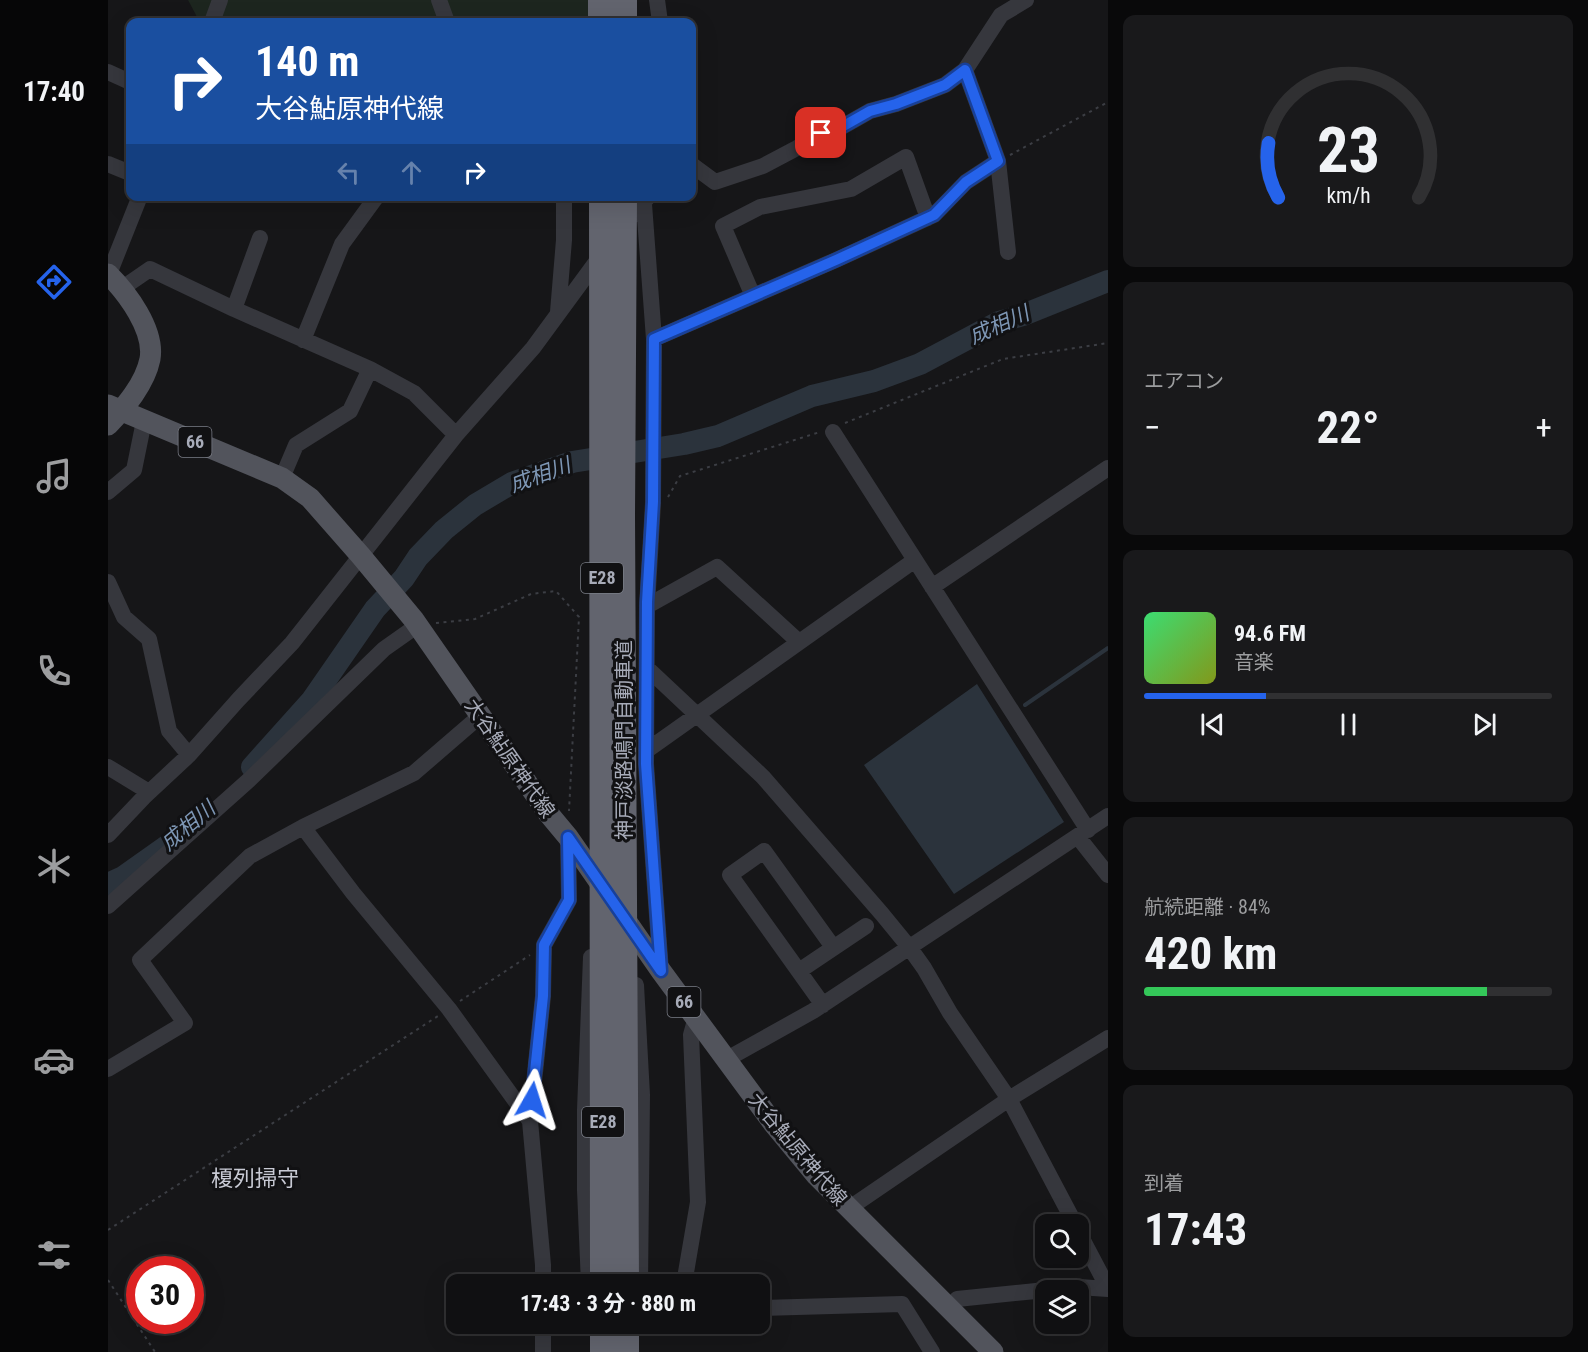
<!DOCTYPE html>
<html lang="ja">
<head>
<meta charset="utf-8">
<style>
	:root { --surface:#101012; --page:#19191b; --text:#f1f3f6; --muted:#9c9d9f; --line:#303032; --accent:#2563eb }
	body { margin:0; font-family:"Roboto Condensed","Noto Sans JP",sans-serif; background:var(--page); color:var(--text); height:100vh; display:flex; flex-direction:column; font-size:22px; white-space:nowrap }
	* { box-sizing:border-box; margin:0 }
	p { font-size:20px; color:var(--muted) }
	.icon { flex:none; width:33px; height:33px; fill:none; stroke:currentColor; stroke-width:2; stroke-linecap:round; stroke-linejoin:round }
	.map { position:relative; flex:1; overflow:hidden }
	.sheet { display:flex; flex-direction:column; gap:15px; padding:15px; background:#09090a; width:480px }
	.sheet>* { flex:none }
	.guide { position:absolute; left:18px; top:18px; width:570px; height:183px; border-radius:12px; box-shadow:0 6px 24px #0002,0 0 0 2px var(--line); background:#1a4fa0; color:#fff; overflow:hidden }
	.buttons { position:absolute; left:927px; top:1214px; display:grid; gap:12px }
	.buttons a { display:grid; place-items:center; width:54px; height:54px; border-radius:12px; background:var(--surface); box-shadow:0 6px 24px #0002,0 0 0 2px var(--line); font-size:30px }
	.speed { position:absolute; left:18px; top:1256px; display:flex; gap:12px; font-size:30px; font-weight:700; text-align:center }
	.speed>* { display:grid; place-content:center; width:78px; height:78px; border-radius:50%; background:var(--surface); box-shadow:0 6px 24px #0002,0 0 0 2px var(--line); line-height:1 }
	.speed .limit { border:9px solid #d22; background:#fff; color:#111 }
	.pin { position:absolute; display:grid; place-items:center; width:51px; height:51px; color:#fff; margin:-26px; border-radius:12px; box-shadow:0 3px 9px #0006 }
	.me { position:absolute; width:66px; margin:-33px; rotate:6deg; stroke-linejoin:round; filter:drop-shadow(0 0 4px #0008) }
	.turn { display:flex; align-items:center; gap:21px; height:126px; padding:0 30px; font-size:27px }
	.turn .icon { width:78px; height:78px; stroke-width:2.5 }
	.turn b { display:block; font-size:42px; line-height:51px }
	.lanes { display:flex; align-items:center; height:57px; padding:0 30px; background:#0003; justify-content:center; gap:30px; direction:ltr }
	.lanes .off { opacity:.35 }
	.big { font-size:45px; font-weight:700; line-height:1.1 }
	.sheet .card { flex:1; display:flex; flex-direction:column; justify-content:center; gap:9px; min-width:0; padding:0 21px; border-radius:12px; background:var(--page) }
	.sheet .dial { align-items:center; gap:0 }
	.dial svg { height:156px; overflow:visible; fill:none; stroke:var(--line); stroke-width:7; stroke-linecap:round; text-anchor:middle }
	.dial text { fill:var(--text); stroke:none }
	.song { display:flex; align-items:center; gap:18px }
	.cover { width:72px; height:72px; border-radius:9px; background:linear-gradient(135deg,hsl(140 70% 55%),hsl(70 70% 35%)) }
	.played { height:6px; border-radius:3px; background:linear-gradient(90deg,var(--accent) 30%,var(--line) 30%) }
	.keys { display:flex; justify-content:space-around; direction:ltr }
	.heat { display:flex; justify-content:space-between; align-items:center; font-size:33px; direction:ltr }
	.charge { height:9px; border-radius:4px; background:linear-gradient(90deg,#34c759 84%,var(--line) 0) }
	.trip { position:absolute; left:338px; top:1274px; width:324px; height:60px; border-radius:12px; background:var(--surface); box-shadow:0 6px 24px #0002,0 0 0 2px var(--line); font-weight:700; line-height:60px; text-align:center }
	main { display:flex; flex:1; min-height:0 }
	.menu { display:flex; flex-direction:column; width:108px; justify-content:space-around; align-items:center; background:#060607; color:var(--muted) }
	.menu .icon { width:42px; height:42px }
	.menu .active { color:var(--accent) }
	.menu b { font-size:27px; color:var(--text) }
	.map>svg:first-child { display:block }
	.green { fill:#1d261f }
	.water { fill:#2b333c }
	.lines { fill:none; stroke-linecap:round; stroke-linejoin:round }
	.stream { stroke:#2b333c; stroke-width:4 }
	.river { stroke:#2b333c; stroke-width:22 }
	.path { stroke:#3c3e44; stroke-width:2; stroke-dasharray:3 4.5; stroke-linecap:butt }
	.minor { stroke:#36373d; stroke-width:16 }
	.major { stroke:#52545c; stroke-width:21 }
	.highway { stroke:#62646e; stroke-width:26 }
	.route-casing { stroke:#184099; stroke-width:15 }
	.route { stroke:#2563eb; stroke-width:10 }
	.labels { text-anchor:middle; stroke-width:6; stroke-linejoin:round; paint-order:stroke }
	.shield { fill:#111113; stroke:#7a7d86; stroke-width:1.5 }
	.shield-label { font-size:18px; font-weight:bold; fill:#a7abb8 }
	.street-label { font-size:20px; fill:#a7abb8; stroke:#111113 }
	.water-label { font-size:21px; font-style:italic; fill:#7d96b4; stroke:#111113 }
	.quarter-label { font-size:22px; fill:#c8cad4; stroke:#111113 }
</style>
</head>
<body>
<main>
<nav class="menu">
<b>17:40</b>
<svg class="icon active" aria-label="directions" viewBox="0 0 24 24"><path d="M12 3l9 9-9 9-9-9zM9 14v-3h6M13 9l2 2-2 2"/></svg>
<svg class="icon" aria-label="music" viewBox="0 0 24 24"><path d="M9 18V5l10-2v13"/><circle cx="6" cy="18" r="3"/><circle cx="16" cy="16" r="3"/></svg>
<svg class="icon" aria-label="phone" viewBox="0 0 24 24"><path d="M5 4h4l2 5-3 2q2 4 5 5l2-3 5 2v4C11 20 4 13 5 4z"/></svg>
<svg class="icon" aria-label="climate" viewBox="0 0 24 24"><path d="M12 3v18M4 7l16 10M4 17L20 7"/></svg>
<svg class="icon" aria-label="car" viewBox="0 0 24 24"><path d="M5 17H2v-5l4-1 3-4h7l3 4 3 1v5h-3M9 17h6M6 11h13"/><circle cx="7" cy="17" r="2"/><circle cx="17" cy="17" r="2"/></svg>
<svg class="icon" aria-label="filters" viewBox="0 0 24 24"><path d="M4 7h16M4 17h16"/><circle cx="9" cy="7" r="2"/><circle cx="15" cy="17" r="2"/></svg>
</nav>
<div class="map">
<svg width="1000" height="1352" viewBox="0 0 1000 1352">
	<rect width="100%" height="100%" fill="#161618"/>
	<!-- green -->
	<path class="green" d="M80 0H481L480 22H90L88 15Z"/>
	<!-- water -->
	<path class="water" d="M869 684 956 822 846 894 756 765Z"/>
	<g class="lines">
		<!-- stream -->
		<path class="stream" d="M917 705 1000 648"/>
		<!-- river -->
		<path class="river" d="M144 767 204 700 267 609 296 578 310 557 336 530 367 505 404 483 464 462 576 444 610 436 704 396 766 381 812 364 891 322 915 315 1000 281
			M0 884 15 877 63 843"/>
		<!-- path -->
		<path class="path" d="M902 155 1000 102
			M737 423 895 359 1000 343
			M560 497 572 476 712 432
			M328 623 367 619 423 594 448 591 471 617 461 811
			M352 1001 422 955
			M0 1230 330 1016
			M0 1280 47 1352"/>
		<!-- minor -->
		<path class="minor" d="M331 0 339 22
			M549 0 552 22
			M104 22 112 0
			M857 70 890 161 900 252
			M0 72 22 82
			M0 164 22 173
			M584 165 607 182 655 166 689 148 713 133 732 128 762 111 788 104 837 85 857 70 893 15 918 0
			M536 204 546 339 545 503 539 606 538 764 553 971
			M513 228 541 196
			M152 238 126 309 262 369 306 393 348 435
			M1 274 32 196
			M13 289 42 269 126 309
			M645 296 615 226 652 207 743 189 798 157 820 218
			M450 312 456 240V196
			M546 339 728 260 826 215 858 182 890 161
			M195 340 234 244 269 196
			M725 432 980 830
			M174 478 188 445 242 411 262 369
			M0 492 26 470 36 421
			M0 582 16 617 41 639 61 731 81 755
			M824 587 1000 468
			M539 606 609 567 691 642
			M539 668 655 777 774 914 801 947 816 968 842 1013 901 1099 967 1224
			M538 751 807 560
			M0 767 41 792
			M195 827 245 893 341 1009 422 1121
			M0 835 36 797 81 755 130 700 184 643 348 435 425 348 494 254
			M970 837 1000 875
			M0 906 141 780 276 649 310 625
			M691 971 758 926
			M528 985 534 1095 532 1284
			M715 1005 622 875 656 851 725 947
			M619 1059 705 1011 1000 816
			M0 1069 77 1023 32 960 142 856 195 827 306 773 372 716
			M740 1209 901 1099 1000 1038
			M970 1231 1000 1288
			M435 1284V1265L422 1121 435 996 436 945 461 900 460 837
			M481 1284 477 1190V1110L483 957
			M576 1284 590 1202 583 1035 588 1017
			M942 1290 971 1287 1000 1289
			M849 1299 938 1290
			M651 1308 794 1304 824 1352
			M435 1323V1352"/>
		<!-- major -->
		<path class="major" d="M0 274C19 293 47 330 42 359 37 384 17 407 0 425
			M0 405 174 478 202 498 253 556 306 620 440 813 460 837 553 971 665 1123 708 1175 885 1352"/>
		<!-- highway -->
		<path class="highway" d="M493 0V22
			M516 0V22
			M494 196 495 1284
			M516 196 514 515 518 1284
			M495 1323V1352
			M518 1352V1323"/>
	</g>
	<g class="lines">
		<!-- route casing -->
		<g class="route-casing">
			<path id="route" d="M424 1100 435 996 436 945 461 900 460 837 553 971 538 764 539 602 545 502 546 339 728 260 826 215 858 182 890 161 857 70 837 85 788 104 762 111 732 128 713 133"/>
		</g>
		<!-- route -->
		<use href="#route" class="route"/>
	</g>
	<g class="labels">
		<!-- shield labels -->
		<g class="shield">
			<rect x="70.5" y="427" width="33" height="30" rx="4.5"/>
			<rect x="473" y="563" width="42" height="30" rx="4.5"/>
			<rect x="559.5" y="987" width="33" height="30" rx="4.5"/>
			<rect x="474" y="1107" width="42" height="30" rx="4.5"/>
		</g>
		<g class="shield-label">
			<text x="87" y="448">66</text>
			<text x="494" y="584">E28</text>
			<text x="576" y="1008">66</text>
			<text x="495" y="1128">E28</text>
		</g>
		<!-- street labels -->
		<g class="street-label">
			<text transform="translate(516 740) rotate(-90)" y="7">神戸淡路鳴門自動車道</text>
			<text transform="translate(402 758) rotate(55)" y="7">大谷鮎原神代線</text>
			<text transform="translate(690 1149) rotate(50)" y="7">大谷鮎原神代線</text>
		</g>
		<!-- water labels -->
		<g class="water-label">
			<text transform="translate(891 325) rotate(-24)" y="7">成相川</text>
			<text transform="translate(432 475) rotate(-20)" y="7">成相川</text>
			<text transform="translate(80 826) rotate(-40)" y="7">成相川</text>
		</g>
		<!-- quarter labels -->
		<g class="quarter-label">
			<text x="147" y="1186">榎列掃守</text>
		</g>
	</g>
</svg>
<div class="buttons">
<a><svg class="icon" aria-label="search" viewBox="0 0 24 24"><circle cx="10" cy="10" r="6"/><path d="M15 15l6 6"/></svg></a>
<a><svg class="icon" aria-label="layers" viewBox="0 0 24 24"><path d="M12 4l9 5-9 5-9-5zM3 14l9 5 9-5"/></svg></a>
</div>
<div class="speed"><div class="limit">30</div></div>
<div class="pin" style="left:713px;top:133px;background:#d93025"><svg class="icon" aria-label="arrive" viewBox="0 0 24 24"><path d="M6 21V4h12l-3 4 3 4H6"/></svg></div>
<svg class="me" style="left:424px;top:1100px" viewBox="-20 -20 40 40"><path d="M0-17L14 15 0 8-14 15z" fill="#2563eb" stroke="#fff" stroke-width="4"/></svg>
<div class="trip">17:43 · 3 分 · 880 m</div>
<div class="guide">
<div class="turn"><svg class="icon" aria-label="right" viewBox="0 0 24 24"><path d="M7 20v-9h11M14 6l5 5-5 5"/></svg><div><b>140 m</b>大谷鮎原神代線</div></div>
<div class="lanes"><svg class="icon off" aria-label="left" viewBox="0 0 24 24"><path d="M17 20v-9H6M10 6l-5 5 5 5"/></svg><svg class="icon off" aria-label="ahead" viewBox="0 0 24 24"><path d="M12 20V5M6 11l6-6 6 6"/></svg><svg class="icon" aria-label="right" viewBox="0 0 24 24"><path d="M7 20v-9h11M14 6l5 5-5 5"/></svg></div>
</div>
</div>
<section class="sheet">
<div class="card dial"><svg viewBox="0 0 100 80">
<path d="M14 69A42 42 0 1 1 86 69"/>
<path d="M14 69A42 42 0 0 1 9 41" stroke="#2563eb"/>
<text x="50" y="56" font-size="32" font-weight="700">23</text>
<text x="50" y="72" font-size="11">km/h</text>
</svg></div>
<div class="card"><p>エアコン</p>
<div class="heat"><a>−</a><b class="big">22°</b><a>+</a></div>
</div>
<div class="card">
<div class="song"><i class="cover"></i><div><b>94.6 FM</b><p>音楽</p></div></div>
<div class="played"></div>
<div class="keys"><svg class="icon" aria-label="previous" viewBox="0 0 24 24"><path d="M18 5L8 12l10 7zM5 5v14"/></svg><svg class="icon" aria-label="pause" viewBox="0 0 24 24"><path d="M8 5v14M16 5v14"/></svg><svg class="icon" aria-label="next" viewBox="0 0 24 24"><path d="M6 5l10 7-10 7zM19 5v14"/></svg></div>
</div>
<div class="card"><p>航続距離 · 84%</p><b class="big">420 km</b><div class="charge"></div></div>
<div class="card"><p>到着</p><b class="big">17:43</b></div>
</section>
</main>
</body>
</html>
